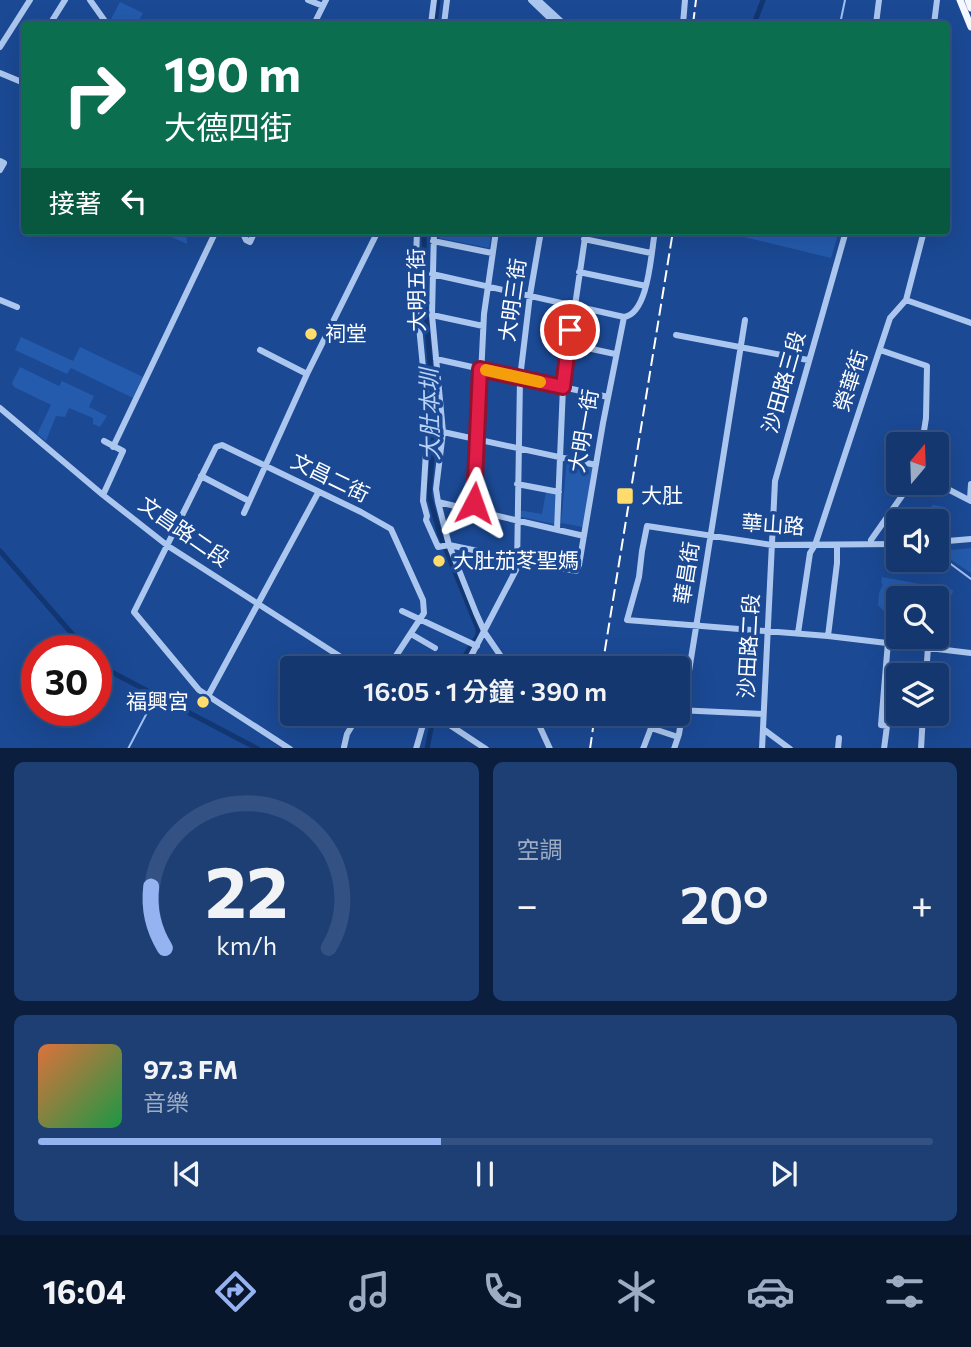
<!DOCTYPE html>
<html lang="zh-TW">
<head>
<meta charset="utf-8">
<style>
	:root { --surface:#14376f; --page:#1d3f74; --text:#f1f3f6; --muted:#9dacc3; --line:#335182; --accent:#95b2f1 }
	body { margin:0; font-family:Commissioner,"Noto Sans TC",sans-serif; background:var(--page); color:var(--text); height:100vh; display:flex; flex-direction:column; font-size:26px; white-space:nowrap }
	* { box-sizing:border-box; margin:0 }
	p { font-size:23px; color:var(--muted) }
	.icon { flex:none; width:38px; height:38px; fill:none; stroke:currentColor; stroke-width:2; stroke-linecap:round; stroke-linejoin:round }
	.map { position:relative; height:748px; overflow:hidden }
	.details { display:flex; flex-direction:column; gap:14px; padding:14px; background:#0b1e3d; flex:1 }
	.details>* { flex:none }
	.guide { position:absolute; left:21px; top:21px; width:929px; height:214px; border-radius:7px; box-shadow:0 7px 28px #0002,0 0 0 2px var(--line); background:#0b6e4f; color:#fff; overflow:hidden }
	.needle { width:46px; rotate:19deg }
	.buttons { position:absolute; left:886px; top:432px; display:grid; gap:14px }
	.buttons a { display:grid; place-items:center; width:63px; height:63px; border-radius:7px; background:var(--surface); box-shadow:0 7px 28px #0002,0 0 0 2px var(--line); font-size:35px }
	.speed { position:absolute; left:21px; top:635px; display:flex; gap:14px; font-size:35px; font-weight:700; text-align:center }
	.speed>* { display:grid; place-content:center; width:91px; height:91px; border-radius:50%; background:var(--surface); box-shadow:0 7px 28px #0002,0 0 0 2px var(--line); line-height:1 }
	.speed .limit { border:10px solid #d22; background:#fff; color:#111 }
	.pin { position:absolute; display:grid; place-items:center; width:60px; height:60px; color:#fff; margin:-30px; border:4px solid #fff; border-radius:50%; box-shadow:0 2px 7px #0007 }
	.me { position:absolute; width:77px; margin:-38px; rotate:4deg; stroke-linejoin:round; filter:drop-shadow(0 0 5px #0008) }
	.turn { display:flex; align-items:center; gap:24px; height:147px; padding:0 28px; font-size:32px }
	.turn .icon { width:91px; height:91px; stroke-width:2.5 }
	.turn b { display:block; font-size:49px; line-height:60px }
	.then { display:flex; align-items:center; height:66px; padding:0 28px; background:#0003; gap:14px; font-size:26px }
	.big { font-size:52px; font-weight:600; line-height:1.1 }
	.details .widget { flex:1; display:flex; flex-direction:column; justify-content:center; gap:10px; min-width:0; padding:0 24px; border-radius:10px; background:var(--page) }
	.details .dial { align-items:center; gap:0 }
	.dial svg { height:182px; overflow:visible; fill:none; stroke:var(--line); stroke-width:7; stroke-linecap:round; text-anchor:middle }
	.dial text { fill:var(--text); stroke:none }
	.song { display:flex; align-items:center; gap:21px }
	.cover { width:84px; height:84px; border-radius:10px; background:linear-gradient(135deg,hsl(20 70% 55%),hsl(140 70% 35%)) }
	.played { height:7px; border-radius:4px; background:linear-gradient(90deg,var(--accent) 45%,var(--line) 45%) }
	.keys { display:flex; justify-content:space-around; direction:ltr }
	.heat { display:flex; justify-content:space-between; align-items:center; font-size:38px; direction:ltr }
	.details .tiles { flex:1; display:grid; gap:14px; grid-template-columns:1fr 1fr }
	.widget:last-child { grid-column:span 2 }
	.trip { position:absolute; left:280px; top:656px; width:410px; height:70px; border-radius:7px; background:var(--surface); box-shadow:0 7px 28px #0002,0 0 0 2px var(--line); font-weight:600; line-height:70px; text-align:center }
	.tab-bar { display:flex; height:112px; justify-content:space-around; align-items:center; background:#08162c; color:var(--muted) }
	.tab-bar .icon { width:49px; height:49px }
	.tab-bar .selected { color:var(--accent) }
	.tab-bar b { font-size:32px; color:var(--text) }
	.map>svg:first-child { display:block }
	.green { fill:#245bad }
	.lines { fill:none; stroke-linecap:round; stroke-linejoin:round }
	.stream { stroke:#9fc1f1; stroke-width:2 }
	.canal { stroke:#123672; stroke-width:5 }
	.minor { stroke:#acc7ef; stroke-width:6 }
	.major { stroke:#f5f8ff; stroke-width:7 }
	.rail { stroke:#fff; stroke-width:2; stroke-dasharray:12 5; stroke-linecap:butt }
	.route-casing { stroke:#92132f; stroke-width:18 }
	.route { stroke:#e11d48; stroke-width:12 }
	.slow { stroke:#f59e0b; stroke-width:12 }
	.poi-dot { fill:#ffdc6b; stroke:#1b4994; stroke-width:2.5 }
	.labels { text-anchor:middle; stroke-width:7; stroke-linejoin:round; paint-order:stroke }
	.street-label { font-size:21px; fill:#fff; stroke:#1b4994 }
	.poi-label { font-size:21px; fill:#fff; stroke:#1b4994; text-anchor:start }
	.water-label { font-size:23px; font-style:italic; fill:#b9d2f6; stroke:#1b4994 }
</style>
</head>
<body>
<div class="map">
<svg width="971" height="749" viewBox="0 0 971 749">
	<rect width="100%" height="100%" fill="#1b4994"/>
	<!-- green -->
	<path class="green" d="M120 2 143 13 137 24H112L110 21Z
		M158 231H186L187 244Z
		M439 231H492L489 248 439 238Z
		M736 231H839L831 258 744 237Z
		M21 337 73 361 80 347 143 377 133 398 71 368 67 374 15 350Z
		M20 367 59 386 62 381 94 396 89 407 107 416 100 427 93 424V418L69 408 65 417 56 416 46 441 37 434 51 405 14 387 12 383Z
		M567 460 593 465 583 527 561 523Z
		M546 492 556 493 554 524 517 516 518 510 542 514Z
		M932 505 945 507 941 532H936V522L930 521Z
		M971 548V573L945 556 950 550Z
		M882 577 953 590 952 595 941 594C945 603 945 611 936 617V598H898V615L886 613 878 605 879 593 883 584 881 583Z"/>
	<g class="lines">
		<!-- stream -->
		<path class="stream" d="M840 24 845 0
			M936 553 971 579
			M128 749 150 707"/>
		<!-- canal -->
		<path class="canal" d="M435 24 438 0
			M754 24 763 0
			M424 231 425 306 435 418 429 495 440 535 478 629V635L457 668
			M0 551 87 651
			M96 661 102 667 258 749
			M427 749 434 714"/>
		<!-- minor -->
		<path class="minor" d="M90 0 107 24
			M308 0 323 6
			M531 0 556 24
			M538 0 564 24
			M50 24 65 0
			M314 24 326 0
			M431 24 434 0
			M444 24 447 0
			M683 24 685 0
			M876 24 879 0
			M934 24 937 0
			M0 47 30 0
			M0 73 24 83
			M0 161 4 163 0 170
			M242 231 246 240 250 242 255 231
			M417 231 415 285 428 419 423 501 427 516 426 520 438 547 449 545 576 571 579 565 603 423 624 317
			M434 231 432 315 443 432 436 489 438 502 449 545 476 613 485 633 509 668
			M584 239 651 253
			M433 241 492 253
			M579 272 646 286
			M432 274 624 317
			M0 300 17 307
			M906 300 971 323
			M432 315 483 326
			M624 317C649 313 651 252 655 231
			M676 335 808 360
			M569 344 615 354
			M260 350 307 374
			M880 350 927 366 926 418 922 444
			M436 359 608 397
			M0 408 103 495 168 546 358 668
			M443 432 596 465
			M113 447 216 231
			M201 476 249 501
			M936 483 971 501
			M517 484 559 492
			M103 495 123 451 104 441
			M970 499 971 484
			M438 502 584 536
			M471 510 474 503 476 479 484 314 496 231
			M244 513 307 374 378 231
			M557 529 563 387 586 231
			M871 540 911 483
			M936 542 971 539
			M898 544 772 545 647 526 642 551 639 577 627 620 828 636 971 653
			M402 611 477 646
			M798 633 810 553 815 545 890 318 906 300 924 231
			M411 634 435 648
			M828 636 837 563V545
			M471 656 517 568 520 378 530 295 541 231
			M926 676 928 647
			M208 696 318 493
			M677 710 763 714
			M433 714 486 749
			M534 714 550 749
			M763 729 790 749
			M344 747 347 734 359 714
			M290 749 199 690 134 612 216 447 222 445 361 512 391 529 423 600 424 613 388 668
			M416 749 426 714
			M643 749 651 728 678 737
			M674 749 679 734 745 320
			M762 749 775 481 846 231
			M838 749 839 738
			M884 749 887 726 881 725 888 642
			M921 749 923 714"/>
		<!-- major -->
		<path class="major" d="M960 0 971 27
			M968 0 971 8"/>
		<!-- rail -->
		<path class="rail" d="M693 24 696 0
			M602 668 673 231
			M590 749 595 714"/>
	</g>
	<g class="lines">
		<!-- route casing -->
		<g class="route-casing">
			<path id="route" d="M474 503 480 369 563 387 570 330"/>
		</g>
		<!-- route -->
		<use href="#route" class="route"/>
		<!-- slow -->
		<path class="slow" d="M486 370 540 382"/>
	</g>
	<!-- markers -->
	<g class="poi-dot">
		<circle cx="311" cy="334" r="7"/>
		<rect x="616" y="487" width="18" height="18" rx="3.5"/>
		<circle cx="439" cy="561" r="7"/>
		<circle cx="203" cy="702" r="7"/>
	</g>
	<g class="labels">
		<!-- street labels -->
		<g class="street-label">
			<text transform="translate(417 290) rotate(-91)" y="7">大明五街</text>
			<text transform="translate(513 300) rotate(-82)" y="7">大明三街</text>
			<text transform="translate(851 381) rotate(-72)" y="7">榮華街</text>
			<text transform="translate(784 382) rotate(-74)" y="7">沙田路三段</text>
			<text transform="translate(584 431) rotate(-80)" y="7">大明一街</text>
			<text transform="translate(330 478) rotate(26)" y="7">文昌二街</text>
			<text transform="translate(773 525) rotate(4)" y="7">華山路</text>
			<text transform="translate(184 532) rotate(35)" y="7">文昌路二段</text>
			<text transform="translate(687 573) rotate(-81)" y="7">華昌街</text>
			<text transform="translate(749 646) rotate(-87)" y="7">沙田路二段</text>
		</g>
		<!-- poi labels -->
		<g class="poi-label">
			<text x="325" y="341">祠堂</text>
			<text x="641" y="503">大肚</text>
			<text x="453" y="568">大肚茄苳聖媽</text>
			<text x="189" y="709" text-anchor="end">福興宮</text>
		</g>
		<!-- water labels -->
		<g class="water-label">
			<text transform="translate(430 415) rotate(-91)" y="8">大肚本圳</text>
		</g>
	</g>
</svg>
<div class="buttons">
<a><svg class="needle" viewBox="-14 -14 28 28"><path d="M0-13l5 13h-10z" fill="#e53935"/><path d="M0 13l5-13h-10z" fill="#9dacc3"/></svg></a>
<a><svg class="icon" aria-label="sound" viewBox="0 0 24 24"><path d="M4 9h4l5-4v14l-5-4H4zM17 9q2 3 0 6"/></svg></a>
<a><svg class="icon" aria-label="search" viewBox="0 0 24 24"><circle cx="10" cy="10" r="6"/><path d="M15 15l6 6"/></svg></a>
<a><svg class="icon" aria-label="layers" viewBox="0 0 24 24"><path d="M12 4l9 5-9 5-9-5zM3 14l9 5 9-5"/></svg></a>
</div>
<div class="speed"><div class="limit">30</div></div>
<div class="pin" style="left:570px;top:330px;background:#d93025"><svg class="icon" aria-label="arrive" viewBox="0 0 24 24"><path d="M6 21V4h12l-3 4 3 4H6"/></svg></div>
<svg class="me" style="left:474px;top:503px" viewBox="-20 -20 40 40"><path d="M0-17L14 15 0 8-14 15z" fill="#e11d48" stroke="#fff" stroke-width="4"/></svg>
<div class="trip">16:05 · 1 分鐘 · 390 m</div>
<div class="guide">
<div class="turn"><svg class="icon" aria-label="right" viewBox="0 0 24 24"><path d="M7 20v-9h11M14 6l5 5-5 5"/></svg><div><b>190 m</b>大德四街</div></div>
<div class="then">接著<svg class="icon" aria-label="left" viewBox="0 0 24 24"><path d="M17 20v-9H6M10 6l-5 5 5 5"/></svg></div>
</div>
</div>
<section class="details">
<div class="tiles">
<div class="widget dial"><svg viewBox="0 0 100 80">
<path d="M14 69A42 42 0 1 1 86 69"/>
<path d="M14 69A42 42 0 0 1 8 42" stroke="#95b2f1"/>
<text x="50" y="56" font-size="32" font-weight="700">22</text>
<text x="50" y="72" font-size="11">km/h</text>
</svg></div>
<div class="widget"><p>空調</p>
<div class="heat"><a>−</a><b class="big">20°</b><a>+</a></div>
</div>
<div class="widget">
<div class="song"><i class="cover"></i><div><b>97.3 FM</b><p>音樂</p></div></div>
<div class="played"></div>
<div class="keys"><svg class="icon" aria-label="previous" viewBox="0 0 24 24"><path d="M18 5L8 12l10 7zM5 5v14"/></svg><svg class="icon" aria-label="pause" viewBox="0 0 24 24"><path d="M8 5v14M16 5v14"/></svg><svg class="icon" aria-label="next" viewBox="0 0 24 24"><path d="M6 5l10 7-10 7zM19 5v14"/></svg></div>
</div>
</div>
</section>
<nav class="tab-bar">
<b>16:04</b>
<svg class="icon selected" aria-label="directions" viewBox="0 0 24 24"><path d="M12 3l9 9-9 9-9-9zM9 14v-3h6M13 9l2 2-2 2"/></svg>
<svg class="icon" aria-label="music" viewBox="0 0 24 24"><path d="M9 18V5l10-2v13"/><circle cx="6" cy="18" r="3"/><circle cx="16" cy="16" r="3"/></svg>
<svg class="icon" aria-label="phone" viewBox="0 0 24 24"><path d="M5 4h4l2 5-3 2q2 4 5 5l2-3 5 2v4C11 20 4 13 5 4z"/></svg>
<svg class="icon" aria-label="climate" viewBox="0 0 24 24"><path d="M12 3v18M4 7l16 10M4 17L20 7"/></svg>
<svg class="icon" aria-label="car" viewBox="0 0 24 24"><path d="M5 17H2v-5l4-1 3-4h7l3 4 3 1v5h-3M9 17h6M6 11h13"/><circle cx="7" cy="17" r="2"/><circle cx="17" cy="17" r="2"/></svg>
<svg class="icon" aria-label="filters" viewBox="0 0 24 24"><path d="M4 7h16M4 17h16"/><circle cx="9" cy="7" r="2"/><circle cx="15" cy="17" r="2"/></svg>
</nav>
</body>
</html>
